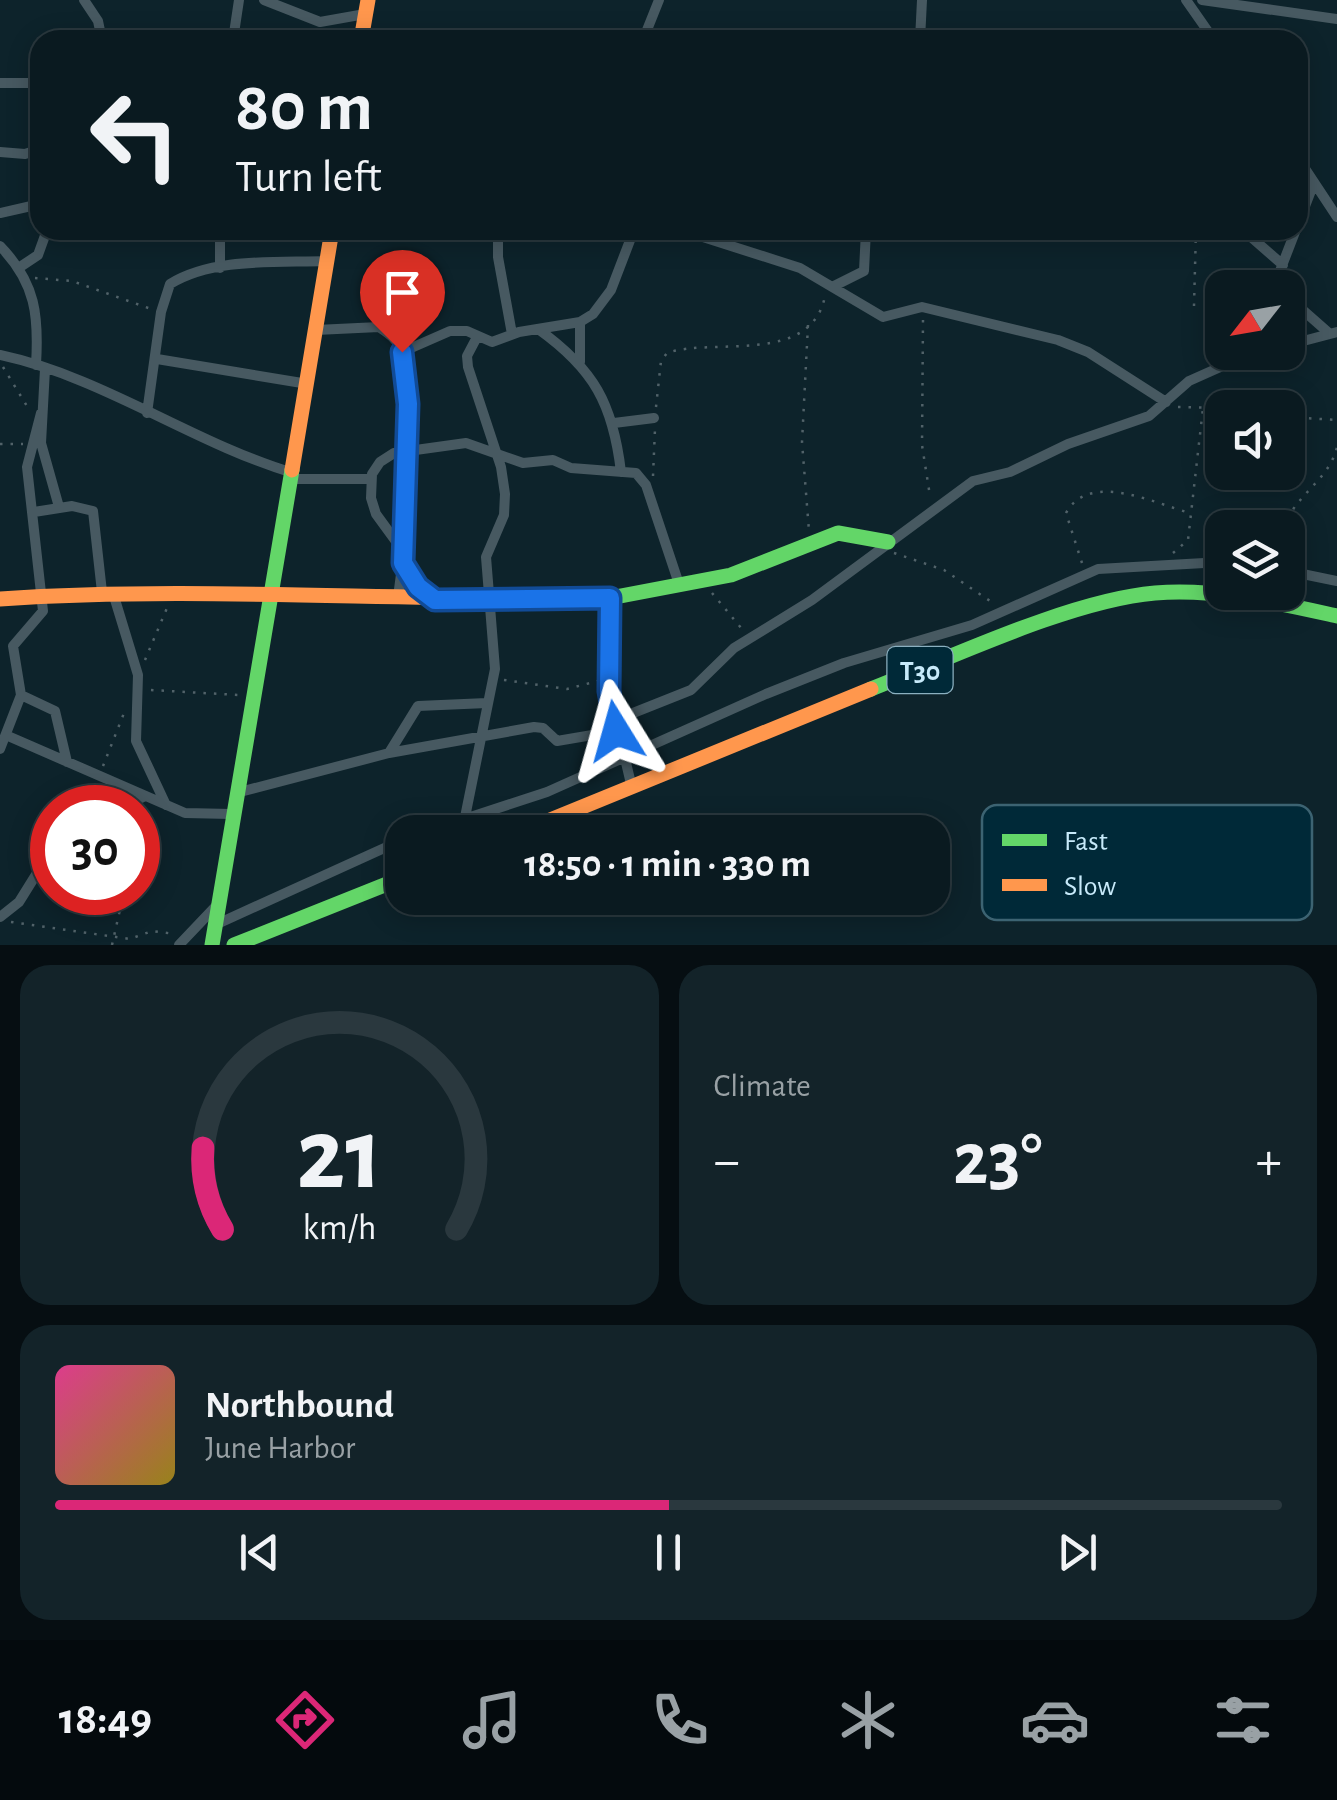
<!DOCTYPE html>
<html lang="en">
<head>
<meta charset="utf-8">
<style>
	:root { --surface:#0a1a20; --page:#132329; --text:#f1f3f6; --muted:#99a1a5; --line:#2a383e; --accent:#db2777 }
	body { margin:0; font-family:"Alegreya Sans",sans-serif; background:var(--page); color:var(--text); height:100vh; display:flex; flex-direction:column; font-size:38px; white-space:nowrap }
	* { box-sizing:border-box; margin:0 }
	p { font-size:32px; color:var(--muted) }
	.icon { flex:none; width:55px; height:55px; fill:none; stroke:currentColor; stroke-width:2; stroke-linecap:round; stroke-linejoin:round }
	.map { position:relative; height:945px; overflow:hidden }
	.sheet { display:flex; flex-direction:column; gap:20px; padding:20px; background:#060e12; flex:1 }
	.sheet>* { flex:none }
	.top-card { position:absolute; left:30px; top:30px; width:1278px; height:210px; border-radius:30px; box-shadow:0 5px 25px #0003,0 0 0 2px var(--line); background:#0a1a20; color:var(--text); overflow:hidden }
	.needle { width:65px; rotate:239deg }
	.buttons { position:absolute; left:1205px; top:270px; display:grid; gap:20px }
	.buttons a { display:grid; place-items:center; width:100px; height:100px; border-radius:20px; background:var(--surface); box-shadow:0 5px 25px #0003,0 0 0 2px var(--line); font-size:50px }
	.speed { position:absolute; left:30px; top:785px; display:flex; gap:20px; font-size:50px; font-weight:700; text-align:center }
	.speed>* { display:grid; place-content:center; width:130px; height:130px; border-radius:50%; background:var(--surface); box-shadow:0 5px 25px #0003,0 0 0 2px var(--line); line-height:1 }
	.speed .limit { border:15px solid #d22; background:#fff; color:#111 }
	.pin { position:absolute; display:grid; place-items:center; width:85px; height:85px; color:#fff; margin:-102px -42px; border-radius:50% 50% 50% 0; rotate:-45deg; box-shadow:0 0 10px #0007 }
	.pin .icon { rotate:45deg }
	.me { position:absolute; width:110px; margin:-55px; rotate:352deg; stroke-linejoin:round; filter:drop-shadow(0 0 8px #0008) }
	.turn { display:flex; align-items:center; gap:35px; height:210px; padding:0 40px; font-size:45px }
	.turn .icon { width:130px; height:130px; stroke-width:2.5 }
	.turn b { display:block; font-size:70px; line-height:85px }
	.big { font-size:75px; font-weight:700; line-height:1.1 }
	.sheet .card { flex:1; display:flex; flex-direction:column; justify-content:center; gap:15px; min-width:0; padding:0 35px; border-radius:30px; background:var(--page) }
	.sheet .dial { align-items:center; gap:0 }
	.dial svg { height:260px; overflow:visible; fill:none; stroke:var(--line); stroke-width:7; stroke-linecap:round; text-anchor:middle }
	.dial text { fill:var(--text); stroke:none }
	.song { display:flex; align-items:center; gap:30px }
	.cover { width:120px; height:120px; border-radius:15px; background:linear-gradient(135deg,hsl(330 70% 55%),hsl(50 70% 35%)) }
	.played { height:10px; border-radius:5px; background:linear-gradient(90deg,var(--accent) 50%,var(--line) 50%) }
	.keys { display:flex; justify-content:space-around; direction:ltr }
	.heat { display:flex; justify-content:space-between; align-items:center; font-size:55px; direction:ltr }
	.sheet .tiles { flex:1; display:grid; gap:20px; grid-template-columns:1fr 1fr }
	.card:last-child { grid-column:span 2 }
	.trip { position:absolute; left:385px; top:815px; width:565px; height:100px; border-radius:30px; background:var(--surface); box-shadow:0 5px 25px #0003,0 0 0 2px var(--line); font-weight:700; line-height:100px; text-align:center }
	.menu { display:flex; height:160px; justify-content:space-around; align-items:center; background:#040a0d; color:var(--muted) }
	.menu .icon { width:70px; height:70px }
	.menu .selected { color:var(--accent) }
	.menu b { font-size:45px; color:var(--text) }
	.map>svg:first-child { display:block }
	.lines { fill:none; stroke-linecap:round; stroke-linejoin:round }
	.path { stroke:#516269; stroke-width:2.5; stroke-dasharray:2.5 8; stroke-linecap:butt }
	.street { stroke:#475961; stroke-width:10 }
	.fast { stroke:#63d668; stroke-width:15 }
	.slow { stroke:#ff974d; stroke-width:15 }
	.route-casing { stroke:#114b97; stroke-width:25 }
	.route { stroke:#1a73e8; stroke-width:18 }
	.labels { text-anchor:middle; stroke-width:10; stroke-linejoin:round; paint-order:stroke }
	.shield { fill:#002938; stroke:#8bb0c0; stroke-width:2.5 }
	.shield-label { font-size:28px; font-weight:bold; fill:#c7eafa }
	.key { fill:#002938; stroke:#3c6372; stroke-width:2.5 }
	.key-label { font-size:28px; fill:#c7eafa }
</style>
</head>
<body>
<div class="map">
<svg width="1337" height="945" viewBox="0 0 1337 945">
	<rect width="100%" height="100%" fill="#0d232b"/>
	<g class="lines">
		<!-- path -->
		<path class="path" d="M35 278 72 281 151 309
			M1194 306 1196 230
			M923 320 922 445 930 496
			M808 325 802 442 809 531
			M3 367 30 411
			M656 407 661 361 667 353C713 337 811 366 825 296
			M1178 407 1222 408
			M1288 417 1337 420
			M0 444H23
			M653 476 655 429
			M1284 528C1293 496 1329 481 1337 447
			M894 553 944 570 993 603
			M1173 553 1188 540 1203 408
			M1082 563 1066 513C1090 470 1156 504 1190 513
			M712 593 742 629
			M145 660 167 608
			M504 680 567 689 598 681
			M151 690 238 695
			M103 766 126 708
			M11 922 130 939 152 931 175 934
			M112 945 124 892"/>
		<!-- street -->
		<path class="street" d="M84 0 98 21 102 40
			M264 0 320 22 365 14
			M1186 0 1214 40
			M1202 0 1337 19
			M233 40 239 0
			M643 40 659 0
			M920 40 922 0
			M0 83H40
			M0 152 25 154 40 149
			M1298 158 1337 217
			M0 213 40 204
			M498 230V257L512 334
			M681 230 800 268 883 317 922 307 1058 340 1088 352 1166 402
			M1243 230 1283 265
			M0 246C36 283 39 316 36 365
			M20 267 38 255 47 230
			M220 268V230
			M834 286 864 271 866 230
			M1279 288 1278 276 1314 183
			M1288 297 1330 334
			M538 329C594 369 613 404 621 472
			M316 330 379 327C388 333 396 338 401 349 418 388 405 549 398 597
			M1288 345 1337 332
			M402 352 450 331H467L492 342 519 332 580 322 593 314 611 290 634 230
			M0 355C103 377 193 443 293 473
			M157 359 308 384
			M580 362V322
			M45 369 41 443 59 507
			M147 413 161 312 170 284C214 257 277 263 327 261
			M614 423 654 418
			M293 479H370
			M34 512 72 506 93 511 102 592
			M403 551 376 514 371 498 372 474 380 462 394 453 466 443 523 463 553 460 571 468 636 473 646 485 679 584
			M403 564 418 587 434 599
			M1288 571 1337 581
			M113 593 138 675 136 741 166 805
			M610 598 609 691 632 788
			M21 695 55 711 67 762
			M613 721 691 690 734 648 812 600 973 481 1010 472 1068 444 1149 416 1189 381 1254 352
			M8 736 185 813 231 814
			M0 749 21 695 13 646 43 611 27 467 41 413
			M389 753 418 706 487 703
			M236 793 389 753 534 727 543 728 557 741 616 731
			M121 808 143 797
			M425 832 547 792 766 694 844 663 972 625 1098 569 1222 562
			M462 832 495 669 486 557 504 515 505 494 501 467 468 367 467 356 477 337
			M0 917 19 902 52 849
			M215 925 402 840
			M179 945 217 905"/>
		<!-- fast -->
		<path class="fast" d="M582 598H610L731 575 838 533 888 542
			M871 689C950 658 1072 600 1155 593 1216 588 1278 603 1337 616
			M212 945 292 470
			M234 945 402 878"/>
		<!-- slow -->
		<path class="slow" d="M361 40 368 0
			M292 470 332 230
			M0 599C193 586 388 601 582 598
			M521 832 871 689"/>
	</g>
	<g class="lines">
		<!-- route casing -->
		<g class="route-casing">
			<path id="route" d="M402 352 408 404 403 563 418 587 435 600 610 598 609 691 616 731"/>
		</g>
		<!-- route -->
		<use href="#route" class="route"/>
	</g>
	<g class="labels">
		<!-- shield labels -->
		<rect class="shield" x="887.5" y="647" width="65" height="46" rx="8"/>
		<g class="shield-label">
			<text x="920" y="680">T30</text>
		</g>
	</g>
	<!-- legend -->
	<rect x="982" y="805" width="330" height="115" rx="15" class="key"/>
	<rect x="1002" y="834" width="45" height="12" fill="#63d668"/>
	<rect x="1002" y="879" width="45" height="12" fill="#ff974d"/>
	<g class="key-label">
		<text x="1064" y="850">Fast</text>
		<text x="1064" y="895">Slow</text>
	</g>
</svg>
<div class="buttons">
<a><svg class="needle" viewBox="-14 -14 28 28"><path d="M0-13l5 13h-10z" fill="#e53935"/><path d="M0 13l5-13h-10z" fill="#99a1a5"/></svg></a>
<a><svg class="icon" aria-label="sound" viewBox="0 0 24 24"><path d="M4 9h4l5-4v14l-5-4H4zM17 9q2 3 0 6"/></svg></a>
<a><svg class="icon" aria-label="layers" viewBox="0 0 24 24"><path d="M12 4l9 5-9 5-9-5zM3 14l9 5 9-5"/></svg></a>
</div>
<div class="speed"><div class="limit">30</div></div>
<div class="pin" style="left:402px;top:352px;background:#d93025"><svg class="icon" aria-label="arrive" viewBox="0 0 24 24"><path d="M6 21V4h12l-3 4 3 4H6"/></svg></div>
<svg class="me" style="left:616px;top:731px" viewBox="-20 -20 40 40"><path d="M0-17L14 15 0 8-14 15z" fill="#1a73e8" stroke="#fff" stroke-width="4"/></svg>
<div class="trip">18:50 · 1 min · 330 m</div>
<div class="top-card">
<div class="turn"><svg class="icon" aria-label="left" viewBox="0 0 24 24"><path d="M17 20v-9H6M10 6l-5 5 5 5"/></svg><div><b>80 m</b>Turn left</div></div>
</div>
</div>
<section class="sheet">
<div class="tiles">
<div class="card dial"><svg viewBox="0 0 100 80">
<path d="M14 69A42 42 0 1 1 86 69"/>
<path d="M14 69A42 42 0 0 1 8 44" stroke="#db2777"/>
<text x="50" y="56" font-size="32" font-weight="700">21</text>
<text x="50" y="72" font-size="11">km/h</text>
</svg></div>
<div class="card"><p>Climate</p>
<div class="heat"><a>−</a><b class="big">23°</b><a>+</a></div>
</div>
<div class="card">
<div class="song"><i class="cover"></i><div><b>Northbound</b><p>June Harbor</p></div></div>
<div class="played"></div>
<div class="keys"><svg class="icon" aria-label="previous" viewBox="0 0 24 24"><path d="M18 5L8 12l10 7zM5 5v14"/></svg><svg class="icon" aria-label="pause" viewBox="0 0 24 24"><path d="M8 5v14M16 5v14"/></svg><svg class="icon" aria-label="next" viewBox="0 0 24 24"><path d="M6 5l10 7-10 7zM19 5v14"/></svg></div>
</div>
</div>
</section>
<nav class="menu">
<b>18:49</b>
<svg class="icon selected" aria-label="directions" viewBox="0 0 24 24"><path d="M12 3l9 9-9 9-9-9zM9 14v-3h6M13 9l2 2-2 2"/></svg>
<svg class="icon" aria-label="music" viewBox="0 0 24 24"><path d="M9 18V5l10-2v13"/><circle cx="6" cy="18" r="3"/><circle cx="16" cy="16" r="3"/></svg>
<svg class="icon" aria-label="phone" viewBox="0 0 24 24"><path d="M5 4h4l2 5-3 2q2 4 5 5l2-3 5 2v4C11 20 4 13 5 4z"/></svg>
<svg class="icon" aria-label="climate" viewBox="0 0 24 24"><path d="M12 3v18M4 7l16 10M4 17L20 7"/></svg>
<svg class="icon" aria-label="car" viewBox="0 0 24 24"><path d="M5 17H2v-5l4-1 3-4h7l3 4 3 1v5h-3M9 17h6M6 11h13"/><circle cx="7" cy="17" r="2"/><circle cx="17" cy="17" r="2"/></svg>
<svg class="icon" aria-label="filters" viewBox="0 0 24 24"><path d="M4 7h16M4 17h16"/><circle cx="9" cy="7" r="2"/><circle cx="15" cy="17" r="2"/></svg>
</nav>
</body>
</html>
